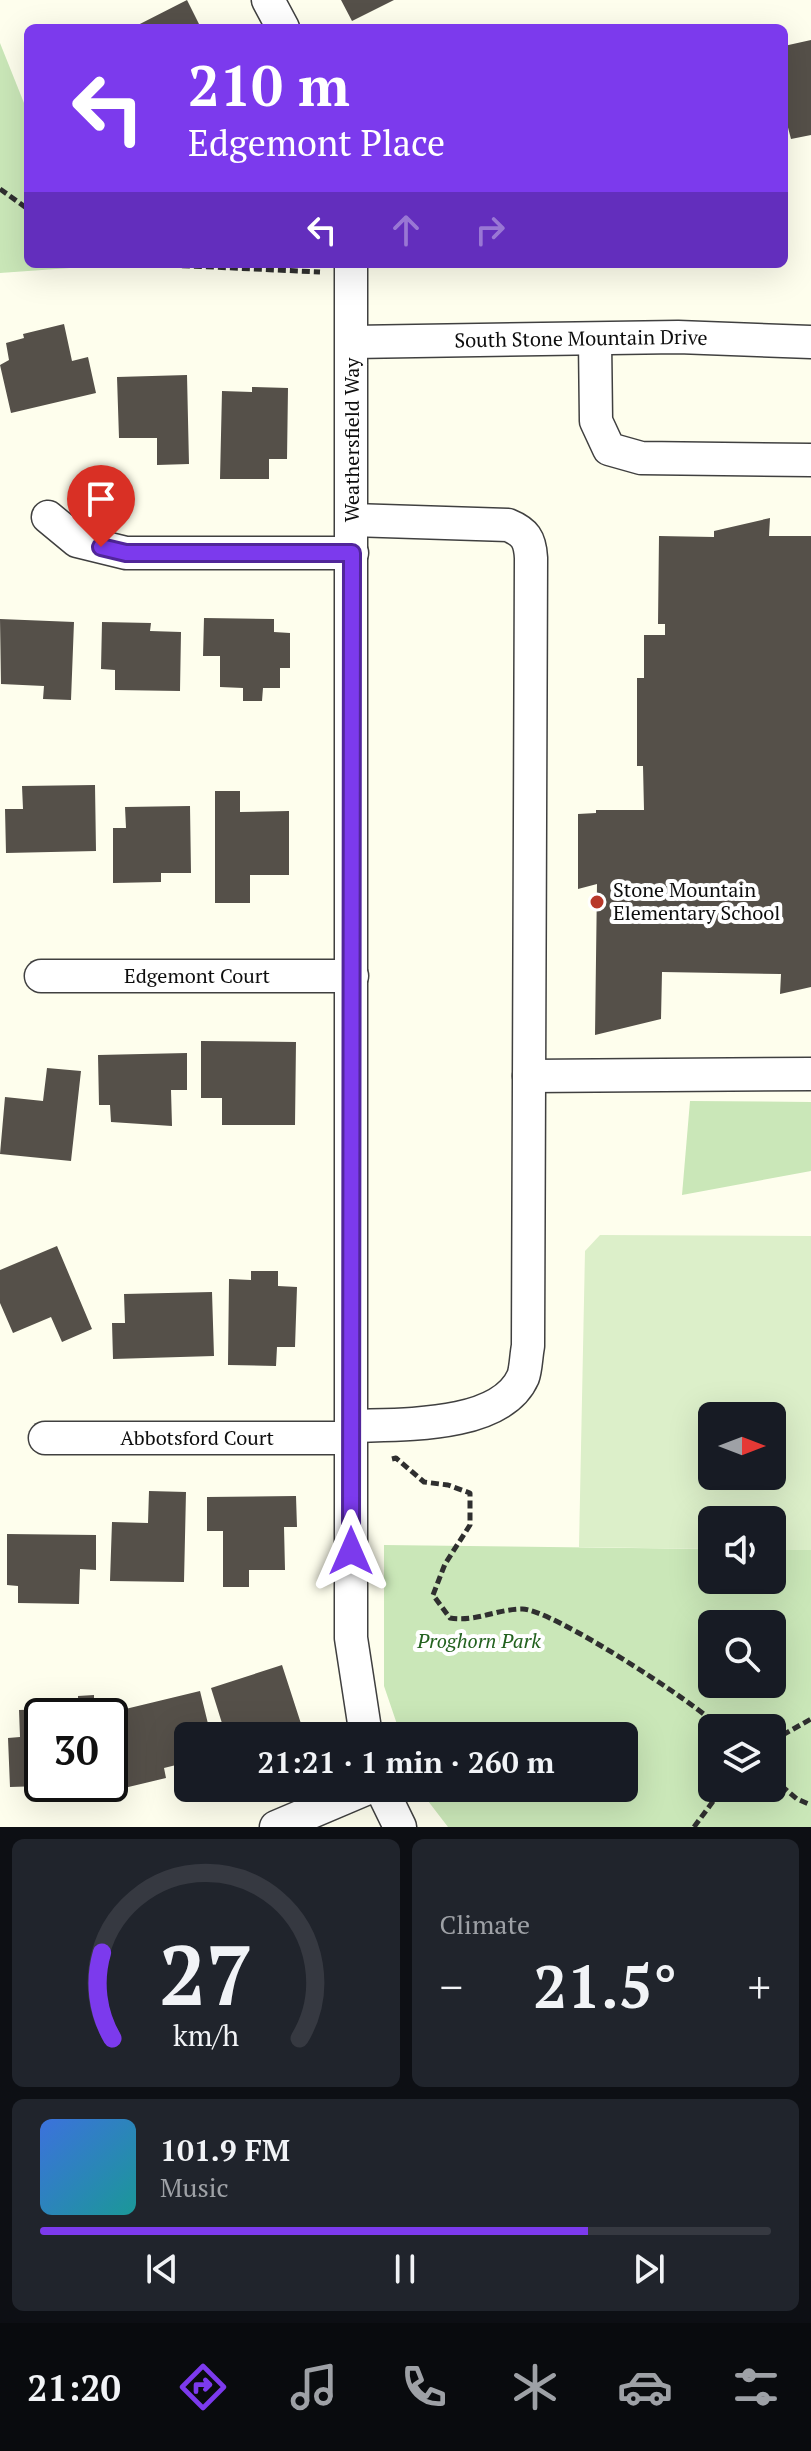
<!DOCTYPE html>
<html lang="en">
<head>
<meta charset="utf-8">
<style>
	:root { --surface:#171b24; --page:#20242c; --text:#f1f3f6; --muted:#9ea1a6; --line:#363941; --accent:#7c3aed }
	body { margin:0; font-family:"PT Serif",serif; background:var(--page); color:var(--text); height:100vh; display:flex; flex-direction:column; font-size:30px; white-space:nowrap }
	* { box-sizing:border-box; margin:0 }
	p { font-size:26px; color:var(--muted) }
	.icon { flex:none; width:44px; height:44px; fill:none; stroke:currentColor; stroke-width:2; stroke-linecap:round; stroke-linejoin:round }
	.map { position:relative; height:1827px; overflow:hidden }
	.sheet { display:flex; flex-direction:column; gap:12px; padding:12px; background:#0d0f14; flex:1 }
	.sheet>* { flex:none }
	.banner { position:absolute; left:24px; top:24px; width:764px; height:244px; border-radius:12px; box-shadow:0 8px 32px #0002; background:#7c3aed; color:#fff; overflow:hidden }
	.needle { width:52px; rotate:90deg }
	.fabs { position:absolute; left:698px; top:1402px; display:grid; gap:16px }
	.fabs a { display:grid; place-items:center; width:88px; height:88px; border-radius:12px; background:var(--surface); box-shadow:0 8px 32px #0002; font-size:40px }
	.speed { position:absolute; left:24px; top:1698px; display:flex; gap:16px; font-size:40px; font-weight:700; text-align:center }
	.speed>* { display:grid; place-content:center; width:104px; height:104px; border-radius:50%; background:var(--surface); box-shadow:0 8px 32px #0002; line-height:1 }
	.speed .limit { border:4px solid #111; border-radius:12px; background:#fff; color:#111 }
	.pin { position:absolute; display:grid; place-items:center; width:68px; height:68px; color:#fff; margin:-82px -34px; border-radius:50% 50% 50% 0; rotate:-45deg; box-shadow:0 0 8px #0007 }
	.pin .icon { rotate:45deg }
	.me { position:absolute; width:88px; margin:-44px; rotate:0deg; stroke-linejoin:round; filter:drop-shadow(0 0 6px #0008) }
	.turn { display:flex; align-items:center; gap:28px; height:168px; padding:0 32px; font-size:36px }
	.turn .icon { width:104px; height:104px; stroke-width:2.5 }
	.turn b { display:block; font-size:56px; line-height:68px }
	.lanes { display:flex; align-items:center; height:76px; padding:0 32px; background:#0003; justify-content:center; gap:40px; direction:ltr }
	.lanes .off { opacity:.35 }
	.big { font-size:60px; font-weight:800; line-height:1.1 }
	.sheet .widget { flex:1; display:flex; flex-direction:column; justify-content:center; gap:12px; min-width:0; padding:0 28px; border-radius:12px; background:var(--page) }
	.sheet .dial { align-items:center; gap:0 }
	.dial svg { height:208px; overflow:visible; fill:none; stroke:var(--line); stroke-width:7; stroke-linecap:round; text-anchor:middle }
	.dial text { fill:var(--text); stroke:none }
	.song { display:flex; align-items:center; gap:24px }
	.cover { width:96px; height:96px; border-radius:12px; background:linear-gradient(135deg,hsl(220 70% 55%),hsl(180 70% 35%)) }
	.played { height:8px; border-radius:4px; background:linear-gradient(90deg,var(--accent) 75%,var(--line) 75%) }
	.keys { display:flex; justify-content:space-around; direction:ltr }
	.heat { display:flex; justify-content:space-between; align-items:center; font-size:44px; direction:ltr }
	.sheet .tiles { flex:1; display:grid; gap:12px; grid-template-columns:1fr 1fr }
	.widget:last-child { grid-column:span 2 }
	.trip { position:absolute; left:174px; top:1722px; width:464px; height:80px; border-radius:12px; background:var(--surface); box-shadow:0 8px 32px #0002; font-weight:800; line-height:80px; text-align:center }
	.tab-bar { display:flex; height:128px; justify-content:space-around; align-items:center; background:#090b0e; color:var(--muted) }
	.tab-bar .icon { width:56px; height:56px }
	.tab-bar .active { color:var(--accent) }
	.tab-bar b { font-size:36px; color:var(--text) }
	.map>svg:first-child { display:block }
	.green { fill:#cae7b8; fill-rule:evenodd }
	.pitch { fill:#dcefc9; fill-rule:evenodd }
	.building { fill:#555049 }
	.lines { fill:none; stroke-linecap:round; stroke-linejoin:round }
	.minor-casing { stroke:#404040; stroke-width:35 }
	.path { stroke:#2f2f2f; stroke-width:5; stroke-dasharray:8 4; stroke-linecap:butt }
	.minor { stroke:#fff; stroke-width:32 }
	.route-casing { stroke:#51269a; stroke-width:20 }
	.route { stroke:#7c3aed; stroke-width:14 }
	.poi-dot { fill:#b83829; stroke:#fff; stroke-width:3 }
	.labels { text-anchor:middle; stroke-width:8; stroke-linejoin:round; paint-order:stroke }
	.street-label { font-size:20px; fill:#0d0d0d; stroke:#fff }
	.poi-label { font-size:20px; fill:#0d0d0d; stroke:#fff; text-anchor:start }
	.park-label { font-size:20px; font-style:italic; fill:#23621f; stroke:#fff }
</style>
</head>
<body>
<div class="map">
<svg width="811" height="1827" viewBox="0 0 811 1827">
	<rect width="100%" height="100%" fill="#fefeed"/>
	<!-- green -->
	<path class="green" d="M0 43 28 113V264L84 267 0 273Z
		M690 1101 811 1102V1171L682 1195Z
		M384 1545 712 1549V1580H772V1550H811V1827H448L418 1788H624V1736H401L384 1686ZM712 1624H772V1684H712ZM712 1728H772V1788H712Z"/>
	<!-- pitch -->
	<path class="pitch" d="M600 1235 811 1236V1550H772V1520H712V1549L579 1547 585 1251ZM712 1416H772V1476H712Z"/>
	<!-- building -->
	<path class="building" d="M187 0 201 28H132Z
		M341 0H394L352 21Z
		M811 40V135L791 139 784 112V46Z
		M64 324 72 361 88 357 96 393 11 413 0 365 9 360 6 343 24 338 23 334Z
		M187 375 189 464 157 465V438H119L117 377Z
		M252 387 288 388 287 459H269V479H220L222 391 252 392Z
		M770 518 769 536H811V987L780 994 781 974 662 972 661 1019 595 1035 597 884 578 889V814L596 813V810H644L643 766H637V678H644V635H665V624H658L659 536 714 537V531Z
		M204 618 274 619V632L290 633V668H280V688H263L262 701H243V688L220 687V656H203Z
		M0 619 74 622 71 700 43 699 44 686 1 684Z
		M102 622 151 623 150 631 181 632 180 691 115 690V670L101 669Z
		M95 785 96 851 6 853 5 809H23L22 786Z
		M215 791H240V812L289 811V875H250V903H215Z
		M190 806 191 873H161V882L113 883V828H126L125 807Z
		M201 1041 296 1042 295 1125H222V1098H201Z
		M187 1053V1090H171L172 1126 111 1122 110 1105H99L98 1055Z
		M47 1068 81 1071 71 1161 0 1154 5 1097 43 1101Z
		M57 1246 92 1329 62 1342 51 1317 13 1333 0 1303V1270Z
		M251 1271H278V1286L297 1287 295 1347H277L276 1366 228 1365 229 1279 251 1280Z
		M212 1292 214 1356 113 1359 112 1323H125L124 1294Z
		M149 1491 186 1492 184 1582 110 1581 112 1522 148 1523Z
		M296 1496 297 1527H284L285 1570H249V1587H223V1531H207V1497Z
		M7 1534 96 1535V1570L80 1569 79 1604 18 1603V1586L7 1585Z
		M282 1665 305 1736H226L211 1688Z
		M200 1691 211 1736H188V1762L164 1768 166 1778 120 1789 112 1756 123 1753 113 1712Z
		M94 1695V1716H42V1786L10 1787 8 1738 20 1737 19 1710 78 1708V1696Z"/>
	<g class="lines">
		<!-- minor casing -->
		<g class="minor-casing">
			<g id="minor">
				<path d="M268 0 283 28"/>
				<path d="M351 264V1638L366 1736"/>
				<path d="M595 340 596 421 609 449 641 458 811 460"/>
				<path id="s1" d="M353 342 678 337 811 342"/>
				<path d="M48 517 77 541 126 553H352"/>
				<path id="s2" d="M41 976H352"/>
				<path d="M529 1076 811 1074"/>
				<path d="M351 1426C398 1424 500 1429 523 1377 526 1369 526 1356 528 1346L531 558C530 539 525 532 508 525L352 520"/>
				<path id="s3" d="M45 1438H351"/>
				<path d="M381 1788 400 1827"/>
				<path d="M276 1827 368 1788"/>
			</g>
		</g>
		<!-- path -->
		<path class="path" d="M0 189 28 209
			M146 264 320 272
			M392 1459 396 1458 424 1482 448 1485 470 1493V1525L445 1564 433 1595 450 1618C476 1622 497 1609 522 1609 550 1608 699 1705 720 1728
			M772 1741 811 1719
			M772 1778 797 1799 811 1805
			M694 1827 723 1788"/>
		<!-- minor -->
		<use href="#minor" class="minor"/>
	</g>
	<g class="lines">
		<!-- route casing -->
		<g class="route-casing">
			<path id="route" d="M101 547 126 553H352L351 1551"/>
		</g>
		<!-- route -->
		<use href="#route" class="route"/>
	</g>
	<!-- markers -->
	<circle class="poi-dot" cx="597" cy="902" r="8"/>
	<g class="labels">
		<!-- street labels -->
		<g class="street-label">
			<text dy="7" stroke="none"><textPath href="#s1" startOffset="228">South Stone Mountain Drive</textPath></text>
			<text transform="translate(352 440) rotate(-90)" y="7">Weathersfield Way</text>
			<text dy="7" stroke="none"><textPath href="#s2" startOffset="156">Edgemont Court</textPath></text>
			<text dy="7" stroke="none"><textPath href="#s3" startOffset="152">Abbotsford Court</textPath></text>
		</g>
		<!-- poi labels -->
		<g class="poi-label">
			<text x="613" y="897">Stone Mountain<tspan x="613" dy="23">Elementary School</tspan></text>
		</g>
		<!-- park labels -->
		<g class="park-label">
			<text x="479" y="1648">Proghorn Park</text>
		</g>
	</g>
</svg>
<div class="fabs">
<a><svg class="needle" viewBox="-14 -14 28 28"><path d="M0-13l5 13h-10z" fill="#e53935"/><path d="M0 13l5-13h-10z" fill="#9ea1a6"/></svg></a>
<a><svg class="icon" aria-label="sound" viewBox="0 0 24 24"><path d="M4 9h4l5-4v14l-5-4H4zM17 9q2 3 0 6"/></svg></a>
<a><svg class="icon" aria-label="search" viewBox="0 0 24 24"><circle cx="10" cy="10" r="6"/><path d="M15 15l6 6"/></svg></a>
<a><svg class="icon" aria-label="layers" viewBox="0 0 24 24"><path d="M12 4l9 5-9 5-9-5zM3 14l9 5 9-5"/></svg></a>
</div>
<div class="speed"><div class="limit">30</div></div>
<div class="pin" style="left:101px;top:547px;background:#d93025"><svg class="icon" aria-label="arrive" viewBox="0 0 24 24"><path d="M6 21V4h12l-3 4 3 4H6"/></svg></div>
<svg class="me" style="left:351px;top:1551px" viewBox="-20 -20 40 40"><path d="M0-17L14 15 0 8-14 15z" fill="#7c3aed" stroke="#fff" stroke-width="4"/></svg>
<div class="trip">21:21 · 1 min · 260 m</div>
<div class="banner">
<div class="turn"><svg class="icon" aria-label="left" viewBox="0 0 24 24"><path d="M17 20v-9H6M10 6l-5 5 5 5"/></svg><div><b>210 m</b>Edgemont Place</div></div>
<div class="lanes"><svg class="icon" aria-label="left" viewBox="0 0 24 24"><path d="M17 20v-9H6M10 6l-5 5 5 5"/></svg><svg class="icon off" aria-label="ahead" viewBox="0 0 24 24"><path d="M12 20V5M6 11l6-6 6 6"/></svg><svg class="icon off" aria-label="right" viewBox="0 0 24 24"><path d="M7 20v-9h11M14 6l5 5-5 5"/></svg></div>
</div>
</div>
<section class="sheet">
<div class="tiles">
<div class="widget dial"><svg viewBox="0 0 100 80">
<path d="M14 69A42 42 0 1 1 86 69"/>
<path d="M14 69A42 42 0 0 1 10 36" stroke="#7c3aed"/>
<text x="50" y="56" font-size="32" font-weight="700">27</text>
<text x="50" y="72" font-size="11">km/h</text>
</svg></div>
<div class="widget"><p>Climate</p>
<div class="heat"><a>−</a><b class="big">21.5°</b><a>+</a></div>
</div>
<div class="widget">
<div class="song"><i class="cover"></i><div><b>101.9 FM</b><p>Music</p></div></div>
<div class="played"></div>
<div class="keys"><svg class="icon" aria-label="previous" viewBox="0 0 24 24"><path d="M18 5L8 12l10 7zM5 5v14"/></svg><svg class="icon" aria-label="pause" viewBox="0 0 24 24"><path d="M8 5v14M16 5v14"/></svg><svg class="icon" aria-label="next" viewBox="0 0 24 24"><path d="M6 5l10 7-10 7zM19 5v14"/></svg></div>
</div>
</div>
</section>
<nav class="tab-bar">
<b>21:20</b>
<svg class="icon active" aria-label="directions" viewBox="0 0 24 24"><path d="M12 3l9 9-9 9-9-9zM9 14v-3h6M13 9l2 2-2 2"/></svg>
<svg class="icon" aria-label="music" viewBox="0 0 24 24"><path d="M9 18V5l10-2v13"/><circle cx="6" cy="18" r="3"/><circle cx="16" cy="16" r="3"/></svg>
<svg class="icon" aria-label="phone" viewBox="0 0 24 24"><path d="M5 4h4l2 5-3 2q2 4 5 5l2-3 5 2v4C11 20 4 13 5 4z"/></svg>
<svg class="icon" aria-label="climate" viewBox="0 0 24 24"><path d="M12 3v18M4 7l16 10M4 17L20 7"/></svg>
<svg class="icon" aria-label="car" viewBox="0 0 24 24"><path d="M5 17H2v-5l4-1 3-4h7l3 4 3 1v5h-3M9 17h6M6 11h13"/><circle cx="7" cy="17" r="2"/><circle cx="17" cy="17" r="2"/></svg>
<svg class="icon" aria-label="filters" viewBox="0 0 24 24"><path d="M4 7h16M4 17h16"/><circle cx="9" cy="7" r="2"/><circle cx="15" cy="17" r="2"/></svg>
</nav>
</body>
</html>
